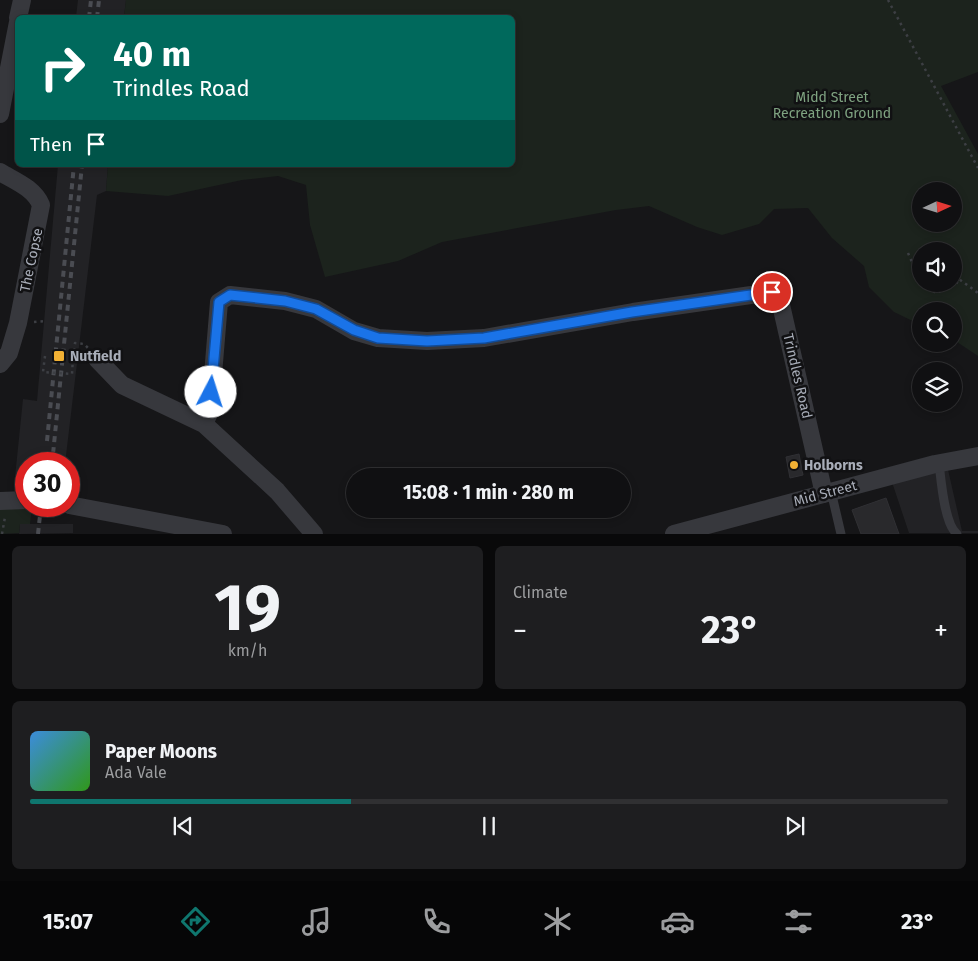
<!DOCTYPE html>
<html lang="en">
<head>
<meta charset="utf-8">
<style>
	:root { --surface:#101012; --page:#1e1e20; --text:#f1f3f6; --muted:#9c9d9f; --line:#303032; --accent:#0f766e }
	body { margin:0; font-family:"Fira Sans",sans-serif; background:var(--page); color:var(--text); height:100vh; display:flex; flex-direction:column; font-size:19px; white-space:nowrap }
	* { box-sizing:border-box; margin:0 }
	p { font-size:16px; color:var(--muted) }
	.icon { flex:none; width:28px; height:28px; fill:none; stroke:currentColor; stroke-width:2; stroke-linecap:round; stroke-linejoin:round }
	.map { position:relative; height:534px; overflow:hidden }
	.side { display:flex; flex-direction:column; gap:12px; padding:12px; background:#09090a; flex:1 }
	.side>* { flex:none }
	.banner { position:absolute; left:15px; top:15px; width:500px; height:152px; border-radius:8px; box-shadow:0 2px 8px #0003,0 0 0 1px var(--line); background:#00695c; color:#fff; overflow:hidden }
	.needle { width:32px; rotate:86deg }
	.buttons { position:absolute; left:912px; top:182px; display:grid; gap:10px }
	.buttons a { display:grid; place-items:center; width:50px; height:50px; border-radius:50%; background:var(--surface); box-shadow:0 2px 8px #0003,0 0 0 1px var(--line); font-size:25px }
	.speed { position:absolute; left:15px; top:452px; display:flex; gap:10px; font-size:25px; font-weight:700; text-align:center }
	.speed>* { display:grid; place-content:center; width:65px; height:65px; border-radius:50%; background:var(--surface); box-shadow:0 2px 8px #0003,0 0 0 1px var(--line); line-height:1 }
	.speed .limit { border:8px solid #d22; background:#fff; color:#111 }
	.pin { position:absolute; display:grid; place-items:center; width:42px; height:42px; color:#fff; margin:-21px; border:2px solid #fff; border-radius:50%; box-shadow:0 1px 5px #0007 }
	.me { position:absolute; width:55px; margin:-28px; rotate:5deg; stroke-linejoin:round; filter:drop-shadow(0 0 4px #0008) }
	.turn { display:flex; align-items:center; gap:18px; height:105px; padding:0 15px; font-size:22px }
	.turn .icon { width:65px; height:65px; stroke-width:2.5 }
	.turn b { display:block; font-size:35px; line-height:42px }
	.then { display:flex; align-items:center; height:48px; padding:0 15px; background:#0003; gap:10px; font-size:19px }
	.big { font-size:38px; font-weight:700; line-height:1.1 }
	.side .card { flex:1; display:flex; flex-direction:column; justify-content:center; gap:8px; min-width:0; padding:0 18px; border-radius:8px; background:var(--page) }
	.side .dial { align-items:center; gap:0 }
	.dial b { font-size:65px; line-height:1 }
	.song { display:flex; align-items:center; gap:15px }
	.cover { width:60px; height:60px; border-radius:8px; background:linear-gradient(135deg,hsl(210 70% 55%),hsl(110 70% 35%)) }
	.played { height:5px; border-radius:2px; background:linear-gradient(90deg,var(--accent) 35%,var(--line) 35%) }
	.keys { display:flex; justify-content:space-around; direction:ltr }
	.heat { display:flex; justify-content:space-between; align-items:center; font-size:28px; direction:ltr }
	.side .tiles { flex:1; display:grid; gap:12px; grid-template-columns:1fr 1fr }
	.card:last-child { grid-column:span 2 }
	.trip { position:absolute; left:346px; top:468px; width:285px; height:50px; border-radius:25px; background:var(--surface); box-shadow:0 2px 8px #0003,0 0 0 1px var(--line); font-weight:700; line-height:50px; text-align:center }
	.tab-bar { display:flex; height:80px; justify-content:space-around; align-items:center; background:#060607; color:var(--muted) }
	.tab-bar .icon { width:35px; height:35px }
	.tab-bar .active { color:var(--accent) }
	.tab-bar b { font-size:22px; color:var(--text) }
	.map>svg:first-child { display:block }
	.built { fill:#222225 }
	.green { fill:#1c231d; fill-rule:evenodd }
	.building { fill:#29292c; stroke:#303034 }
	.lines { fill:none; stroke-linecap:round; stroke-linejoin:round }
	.path { stroke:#3d3f44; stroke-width:2.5; stroke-dasharray:2.5 4; stroke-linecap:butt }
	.lane { stroke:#37383d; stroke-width:9 }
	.street { stroke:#37383d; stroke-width:18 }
	.rail { stroke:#4a4c52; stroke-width:4; stroke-dasharray:6 5; stroke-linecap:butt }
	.path-bridge { stroke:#3d3f44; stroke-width:2.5; stroke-dasharray:2.5 4; stroke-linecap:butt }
	.route-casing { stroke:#114b97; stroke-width:12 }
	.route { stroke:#1a73e8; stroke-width:9 }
	.poi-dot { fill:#f2b134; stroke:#111113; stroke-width:2 }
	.labels { text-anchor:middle; stroke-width:5; stroke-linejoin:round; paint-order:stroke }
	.park-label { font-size:14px; fill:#7fa381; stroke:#111113 }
	.street-label { font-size:14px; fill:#a8adb8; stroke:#111113 }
	.poi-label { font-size:14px; font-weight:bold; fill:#a8adb8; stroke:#111113; text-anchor:start }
</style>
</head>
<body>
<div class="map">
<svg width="978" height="534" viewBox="0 0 978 534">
	<rect width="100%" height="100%" fill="#161618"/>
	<!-- built -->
	<path class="built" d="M78 0H126L124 17H76Z
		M58 165H108L106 191 97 195 65 464H26V490L14 487 23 399 37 401Z
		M946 461 962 531H978V533H909L890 476Z
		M20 524H73V533L19 534Z"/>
	<!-- green -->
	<path class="green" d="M126 0H978V72L941 86 978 154V356L954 340V311H921V325L894 312 869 287 864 266 832 238 808 208 774 209 759 224 722 235 697 227 649 206 616 210 442 242 398 261 325 277 310 225 306 185 278 176 242 180 168 196 106 191 108 165H512V18L124 17ZM954 191V224H921V191ZM921 251H954V284H921Z
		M32 507 30 524H20L19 533 0 534V508Z"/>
	<!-- building -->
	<path class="building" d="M799 454 803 475 790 478 786 457Z
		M886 498 899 534H861L852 510Z"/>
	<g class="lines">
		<!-- path -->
		<path class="path" d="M888 0 978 168
			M908 253 921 283
			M922 284 936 293 956 284 959 279 978 293
			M34 322 45 321
			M73 357 75 343 84 344 88 348
			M2 534 5 517"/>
		<!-- lane -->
		<path class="lane" d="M939 463C941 479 944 524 957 534
			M831 491 841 534"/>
		<!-- street -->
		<path class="street" d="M18 18 22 0
			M0 114 18 22
			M0 172C15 181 34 188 41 205L18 323 9 353 0 364
			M97 359 122 385 204 424 277 491 314 534
			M204 424 210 411 219 302 230 295 285 301 316 309 354 331 378 338 427 341 484 338 633 312 772 292 779 296 824 494
			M0 501 26 500
			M69 505 223 534
			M674 534 935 464 978 456"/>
		<!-- rail -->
		<path class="rail" d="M89 18 91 0
			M97 18 99 0
			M47 441 74 165
			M52 464 82 165
			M38 534 41 506"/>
		<!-- path-bridge -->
		<path class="path-bridge" d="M45 356 43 372 72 374 73 357"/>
	</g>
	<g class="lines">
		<!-- route casing -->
		<g class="route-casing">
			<path id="route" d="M211 392 219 302 230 295 285 301 316 309 354 330 378 338 427 341 484 338 632 312 772 292"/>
		</g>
		<!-- route -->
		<use href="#route" class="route"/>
	</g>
	<!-- markers -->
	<g class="poi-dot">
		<rect x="53" y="350" width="12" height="12" rx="2.5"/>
		<circle cx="794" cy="465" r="5"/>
	</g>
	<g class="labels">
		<!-- park labels -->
		<g class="park-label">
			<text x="832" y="102">Midd Street<tspan x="832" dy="16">Recreation Ground</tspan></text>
		</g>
		<!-- street labels -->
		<g class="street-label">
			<text transform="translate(31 260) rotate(-78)" y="5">The Copse</text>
			<text transform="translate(798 376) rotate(77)" y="5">Trindles Road</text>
			<text transform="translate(825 493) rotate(-15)" y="5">Mid Street</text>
		</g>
		<!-- poi labels -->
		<g class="poi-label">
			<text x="70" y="361">Nutfield</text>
			<text x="804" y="470">Holborns</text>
		</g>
	</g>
</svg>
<div class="buttons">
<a><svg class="needle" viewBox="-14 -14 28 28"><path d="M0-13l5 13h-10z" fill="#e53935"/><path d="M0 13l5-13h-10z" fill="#9c9d9f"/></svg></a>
<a><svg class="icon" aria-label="sound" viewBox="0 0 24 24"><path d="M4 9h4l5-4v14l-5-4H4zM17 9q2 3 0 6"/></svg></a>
<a><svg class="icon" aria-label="search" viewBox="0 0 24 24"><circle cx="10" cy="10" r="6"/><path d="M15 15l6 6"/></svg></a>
<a><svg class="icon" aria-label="layers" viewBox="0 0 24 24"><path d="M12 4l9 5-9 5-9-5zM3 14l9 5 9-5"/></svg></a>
</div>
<div class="speed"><div class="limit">30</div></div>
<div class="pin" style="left:772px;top:292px;background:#d93025"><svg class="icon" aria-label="arrive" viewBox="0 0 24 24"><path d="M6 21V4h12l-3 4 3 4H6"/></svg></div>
<svg class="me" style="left:211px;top:392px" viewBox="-20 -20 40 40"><circle r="19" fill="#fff"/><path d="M0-13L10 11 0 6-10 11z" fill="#1a73e8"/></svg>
<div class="trip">15:08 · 1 min · 280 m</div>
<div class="banner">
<div class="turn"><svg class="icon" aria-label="right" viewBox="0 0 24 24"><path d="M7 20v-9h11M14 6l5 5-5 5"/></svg><div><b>40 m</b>Trindles Road</div></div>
<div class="then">Then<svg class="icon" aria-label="arrive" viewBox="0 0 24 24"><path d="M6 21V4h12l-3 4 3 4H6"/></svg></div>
</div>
</div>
<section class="side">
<div class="tiles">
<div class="card dial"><b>19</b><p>km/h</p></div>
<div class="card"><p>Climate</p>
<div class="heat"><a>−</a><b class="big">23°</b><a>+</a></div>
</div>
<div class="card">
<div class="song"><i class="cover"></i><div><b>Paper Moons</b><p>Ada Vale</p></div></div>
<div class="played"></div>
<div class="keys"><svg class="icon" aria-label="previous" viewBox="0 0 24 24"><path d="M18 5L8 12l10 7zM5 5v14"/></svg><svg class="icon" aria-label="pause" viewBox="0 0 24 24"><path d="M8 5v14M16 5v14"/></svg><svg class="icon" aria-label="next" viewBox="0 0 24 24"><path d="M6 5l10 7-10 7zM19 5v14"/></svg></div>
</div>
</div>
</section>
<nav class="tab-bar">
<b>15:07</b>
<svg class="icon active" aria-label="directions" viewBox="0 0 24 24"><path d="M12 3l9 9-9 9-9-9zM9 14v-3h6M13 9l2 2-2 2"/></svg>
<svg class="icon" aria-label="music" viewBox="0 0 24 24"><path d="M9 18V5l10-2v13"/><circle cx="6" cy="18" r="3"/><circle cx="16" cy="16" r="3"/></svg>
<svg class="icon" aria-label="phone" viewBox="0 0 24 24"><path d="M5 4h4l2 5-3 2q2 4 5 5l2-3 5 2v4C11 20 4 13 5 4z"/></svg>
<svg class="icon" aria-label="climate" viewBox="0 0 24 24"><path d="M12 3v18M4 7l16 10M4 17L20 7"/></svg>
<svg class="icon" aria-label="car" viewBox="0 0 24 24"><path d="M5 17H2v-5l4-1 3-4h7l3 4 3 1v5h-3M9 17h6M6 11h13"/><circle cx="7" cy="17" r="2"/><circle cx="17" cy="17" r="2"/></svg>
<svg class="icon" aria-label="filters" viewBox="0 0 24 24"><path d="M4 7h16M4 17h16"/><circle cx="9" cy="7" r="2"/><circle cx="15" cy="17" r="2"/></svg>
<b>23°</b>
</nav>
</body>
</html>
